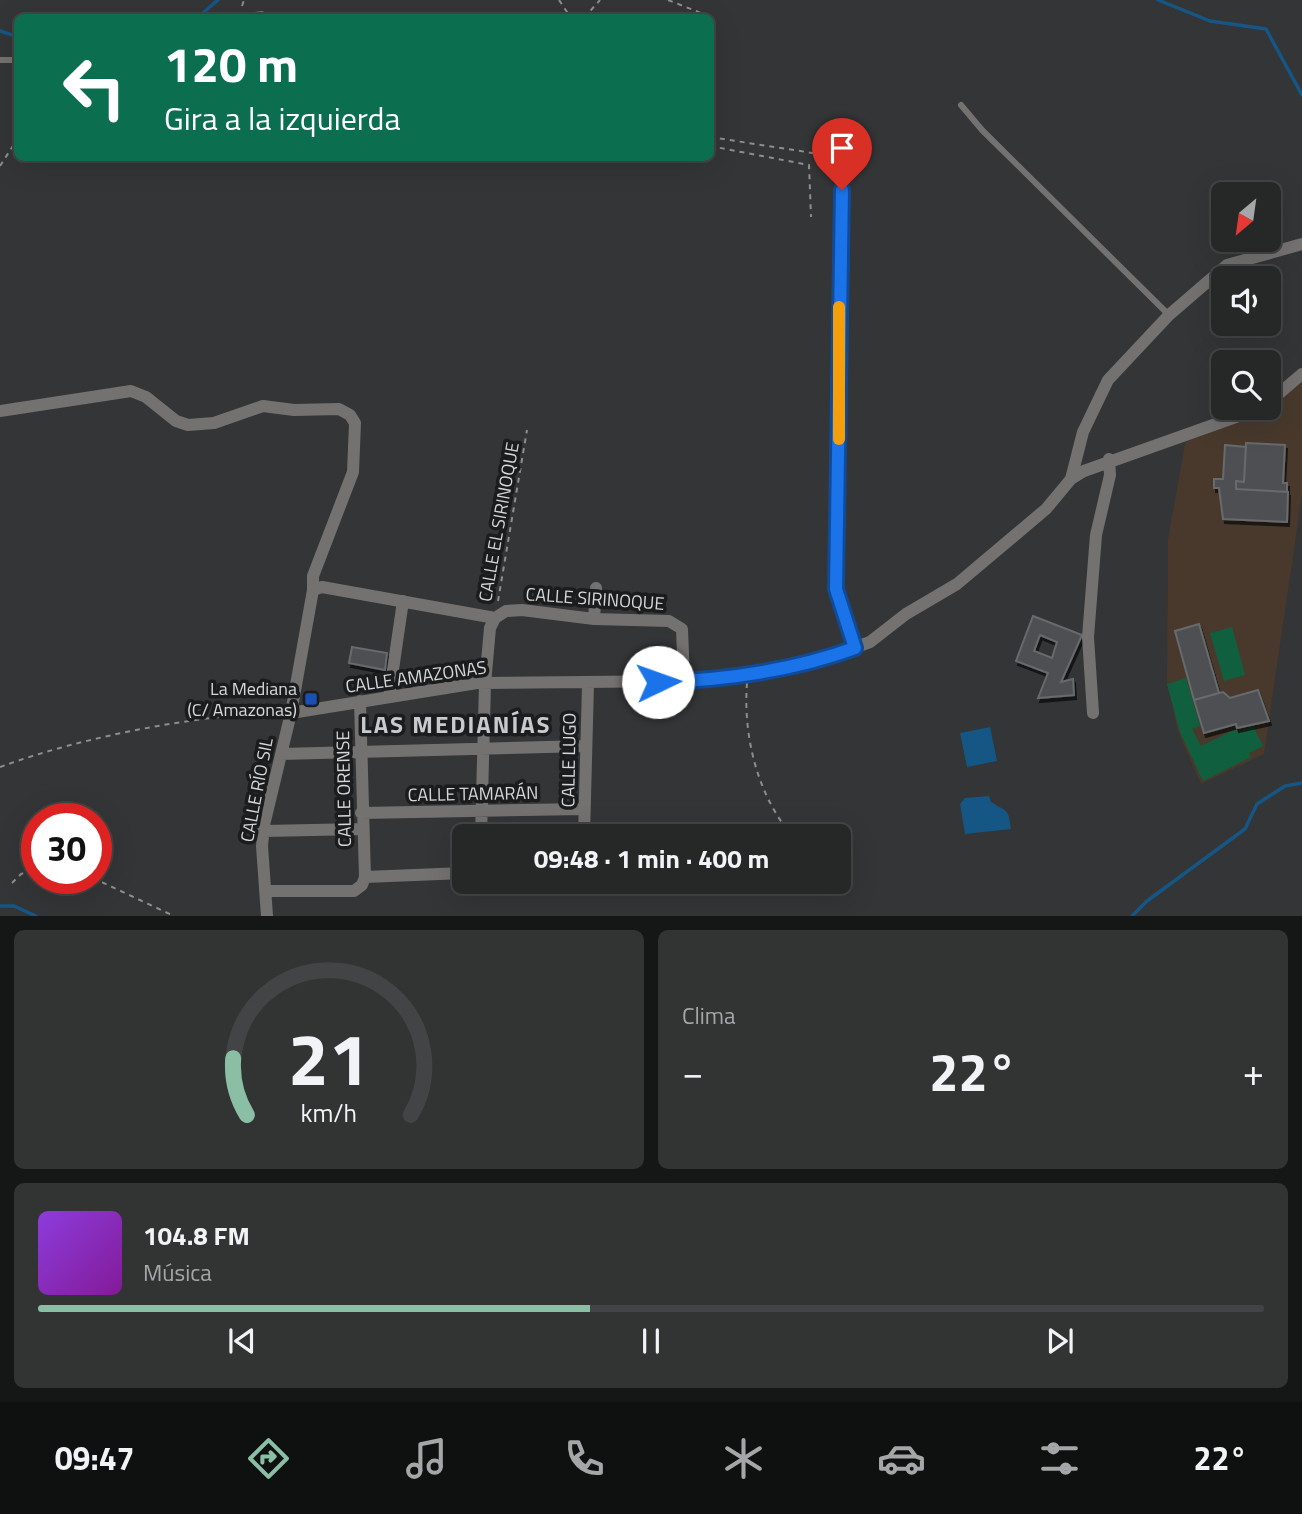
<!DOCTYPE html>
<html lang="es">
<head>
<meta charset="utf-8">
<style>
	:root { --surface:#262828; --page:#323434; --text:#f1f3f6; --muted:#a4a6a8; --line:#424445; --accent:#8abfa5 }
	body { margin:0; font-family:"Titillium Web",sans-serif; background:var(--page); color:var(--text); height:100vh; display:flex; flex-direction:column; font-size:26px; white-space:nowrap }
	* { box-sizing:border-box; margin:0 }
	p { font-size:23px; color:var(--muted) }
	.icon { flex:none; width:38px; height:38px; fill:none; stroke:currentColor; stroke-width:2; stroke-linecap:round; stroke-linejoin:round }
	.map { position:relative; height:916px; overflow:hidden }
	.sheet { display:flex; flex-direction:column; gap:14px; padding:14px; background:#151616; flex:1 }
	.sheet>* { flex:none }
	.top-card { position:absolute; left:14px; top:14px; width:700px; height:147px; border-radius:10px; box-shadow:0 7px 28px #0002,0 0 0 2px var(--line); background:#0b6e4f; color:#fff; overflow:hidden }
	.needle { width:46px; rotate:209deg }
	.buttons { position:absolute; left:1211px; top:182px; display:grid; gap:14px }
	.buttons a { display:grid; place-items:center; width:70px; height:70px; border-radius:10px; background:var(--surface); box-shadow:0 7px 28px #0002,0 0 0 2px var(--line); font-size:35px }
	.speed { position:absolute; left:21px; top:803px; display:flex; gap:14px; font-size:35px; font-weight:700; text-align:center }
	.speed>* { display:grid; place-content:center; width:91px; height:91px; border-radius:50%; background:var(--surface); box-shadow:0 7px 28px #0002,0 0 0 2px var(--line); line-height:1 }
	.speed .limit { border:10px solid #d22; background:#fff; color:#111 }
	.pin { position:absolute; display:grid; place-items:center; width:60px; height:60px; color:#fff; margin:-72px -30px; border-radius:50% 50% 50% 0; rotate:-45deg; box-shadow:0 0 7px #0007 }
	.pin .icon { rotate:45deg }
	.me { position:absolute; width:77px; margin:-38px; rotate:87deg; stroke-linejoin:round; filter:drop-shadow(0 0 5px #0008) }
	.turn { display:flex; align-items:center; gap:24px; height:147px; padding:0 35px; font-size:32px }
	.turn .icon { width:91px; height:91px; stroke-width:2.5 }
	.turn b { display:block; font-size:49px; line-height:60px }
	.big { font-size:52px; font-weight:700; line-height:1.1 }
	.sheet .tile { flex:1; display:flex; flex-direction:column; justify-content:center; gap:10px; min-width:0; padding:0 24px; border-radius:10px; background:var(--page) }
	.sheet .dial { align-items:center; gap:0 }
	.dial svg { height:182px; overflow:visible; fill:none; stroke:var(--line); stroke-width:7; stroke-linecap:round; text-anchor:middle }
	.dial text { fill:var(--text); stroke:none }
	.song { display:flex; align-items:center; gap:21px }
	.cover { width:84px; height:84px; border-radius:10px; background:linear-gradient(135deg,hsl(270 70% 55%),hsl(290 70% 35%)) }
	.played { height:7px; border-radius:4px; background:linear-gradient(90deg,var(--accent) 45%,var(--line) 45%) }
	.keys { display:flex; justify-content:space-around; direction:ltr }
	.heat { display:flex; justify-content:space-between; align-items:center; font-size:38px; direction:ltr }
	.sheet .tiles { flex:1; display:grid; gap:14px; grid-template-columns:1fr 1fr }
	.tile:last-child { grid-column:span 2 }
	.trip { position:absolute; left:452px; top:824px; width:399px; height:70px; border-radius:10px; background:var(--surface); box-shadow:0 7px 28px #0002,0 0 0 2px var(--line); font-weight:700; line-height:70px; text-align:center }
	.tab-bar { display:flex; height:112px; justify-content:space-around; align-items:center; background:#0f1010; color:var(--muted) }
	.tab-bar .icon { width:49px; height:49px }
	.tab-bar .selected { color:var(--accent) }
	.tab-bar b { font-size:32px; color:var(--text) }
	.map>svg:first-child { display:block }
	.education { fill:#48392c }
	.green { fill:#10603f }
	.water { fill:#155685 }
	.lines { fill:none; stroke-linecap:round; stroke-linejoin:round }
	.stream { stroke:#155685; stroke-width:3.5 }
	.building { fill:#4d5052; stroke:#676a6c; stroke-width:2; fill-rule:evenodd; filter:url(#shadow) }
	.path { stroke:#8c8e8f; stroke-width:2; stroke-dasharray:5 5; stroke-linecap:butt }
	.service { stroke:#747271; stroke-width:6 }
	.minor { stroke:#747271; stroke-width:12 }
	.route-casing { stroke:#114b97; stroke-width:18 }
	.route { stroke:#1a73e8; stroke-width:12 }
	.slow { stroke:#f59e0b; stroke-width:12 }
	.transit-dot { fill:#1a4fb4; stroke:#1b1c1d; stroke-width:2.5 }
	.labels { text-anchor:middle; stroke-width:7; stroke-linejoin:round; paint-order:stroke }
	.street-label { font-size:18px; fill:#d6d7d9; stroke:#1b1c1d }
	.poi-label { font-size:18px; fill:#d6d7d9; stroke:#1b1c1d; text-anchor:end }
	.district-label { font-size:24px; font-weight:bold; letter-spacing:2px; fill:#c8cacd; stroke:#1b1c1d }
</style>
</head>
<body>
<div class="map">
<svg width="1302" height="916" viewBox="0 0 1302 916">
	<defs>
		<filter id="shadow"><feDropShadow dx="2" dy="4" stdDeviation="0" flood-color="#0009"/></filter>
	</defs>
	<rect width="100%" height="100%" fill="#333536"/>
	<!-- education -->
	<path class="education" d="M1302 383V495L1264 754 1201 784 1178 731 1167 682 1168 539 1186 439 1258 414Z"/>
	<!-- green -->
	<path class="green" d="M1232 627 1245 675 1224 681 1210 633Z
		M1186 678 1200 726 1192 729 1201 746 1236 729 1239 733 1253 726 1263 746 1249 753 1251 757 1203 781 1180 732 1167 684Z"/>
	<!-- water -->
	<path class="water" d="M990 727 997 761 967 767 960 733Z
		M989 796 991 802C1008 813 1008 807 1011 829L965 834 960 804 965 798Z"/>
	<g class="lines">
		<!-- stream -->
		<path class="stream" d="M1158 0 1210 21 1266 29 1302 95
			M197 18 218 0
			M0 31 18 37
			M0 906H14L36 916
			M1132 916 1147 901 1245 829 1257 804 1285 786 1302 783"/>
	</g>
	<!-- building -->
	<path class="building" d="M1246 443 1285 445 1283 483H1287V492L1236 489V481L1244 482Z
		M1225 445 1246 447 1244 482 1236 481V489L1288 492 1287 522 1223 519 1219 488H1214V479H1223Z
		M1033 616 1082 635 1061 682 1073 679 1074 695 1038 698 1048 673 1016 661ZM1040 635 1057 642 1052 658 1034 651Z
		M1199 624 1219 693 1194 700 1175 631Z
		M352 647 387 653 385 670 349 663Z
		M1258 690 1269 721 1237 728 1236 724 1204 733 1194 700 1223 692 1230 698Z"/>
	<g class="lines">
		<!-- path -->
		<path class="path" d="M559 0 571 18
			M668 0 706 15
			M242 6 244 0
			M584 18 600 0
			M710 137 832 156
			M710 146 809 165 811 217
			M0 166 18 138
			M498 601 527 430
			M747 683C743 736 757 794 792 836
			M0 767C82 737 192 716 279 712
			M93 878 174 916
			M12 883 21 874 37 868"/>
		<!-- service -->
		<path class="service" d="M231 18 262 14 269 18
			M0 60H18
			M961 105 982 130 1169 315"/>
		<!-- minor -->
		<path class="minor" d="M842 163 836 589 855 648
			M1269 402 1302 374
			M0 411 131 391 146 397 176 421 188 425 214 423 263 406 294 410 339 409 350 415 355 423 353 472 313 576V590L291 713 264 825 262 846 267 916
			M1071 479 1083 432 1108 380 1169 315 1227 265 1302 244
			M313 590 322 587 495 618
			M495 618 506 611 522 610 594 619 669 621 682 629 684 681
			M594 619 596 588
			M389 697 403 601
			M360 701 365 877
			M291 713 477 683 684 681 813 663 870 642 906 614 957 584 1046 509 1071 479 1084 471 1261 408
			M1093 713 1088 637 1096 535 1110 475 1109 459
			M281 754 585 746
			M361 813 584 809
			M264 831 361 829
			M481 836 485 684 490 628 495 618
			M584 836 588 684
			M265 891H354L362 885 365 877 464 873"/>
	</g>
	<g class="lines">
		<!-- route casing -->
		<g class="route-casing">
			<path id="route" d="M658 682C726 680 792 671 855 648L836 589 842 190"/>
		</g>
		<!-- route -->
		<use href="#route" class="route"/>
		<!-- slow -->
		<path class="slow" d="M839 439V307"/>
	</g>
	<!-- markers -->
	<rect class="transit-dot" x="304" y="692" width="14" height="14" rx="3.5"/>
	<g class="labels">
		<!-- street labels -->
		<g class="street-label">
			<text transform="translate(499 522) rotate(-80)" y="6">CALLE EL SIRINOQUE</text>
			<text transform="translate(595 599) rotate(4)" y="6">CALLE SIRINOQUE</text>
			<text transform="translate(416 677) rotate(-8)" y="6">CALLE AMAZONAS</text>
			<text transform="translate(569 760) rotate(-89)" y="6">CALLE LUGO</text>
			<text transform="translate(344 789) rotate(-91)" y="6">CALLE ORENSE</text>
			<text transform="translate(257 790) rotate(-79)" y="6">CALLE RÍO SIL</text>
			<text transform="translate(473 794) rotate(-1)" y="6">CALLE TAMARÁN</text>
		</g>
		<!-- poi labels -->
		<g class="poi-label">
			<text x="297" y="695">La Mediana<tspan x="297" dy="21">(C/ Amazonas)</tspan></text>
		</g>
		<!-- district labels -->
		<g class="district-label">
			<text x="456" y="733">LAS MEDIANÍAS</text>
		</g>
	</g>
</svg>
<div class="buttons">
<a><svg class="needle" viewBox="-14 -14 28 28"><path d="M0-13l5 13h-10z" fill="#e53935"/><path d="M0 13l5-13h-10z" fill="#a4a6a8"/></svg></a>
<a><svg class="icon" aria-label="sound" viewBox="0 0 24 24"><path d="M4 9h4l5-4v14l-5-4H4zM17 9q2 3 0 6"/></svg></a>
<a><svg class="icon" aria-label="search" viewBox="0 0 24 24"><circle cx="10" cy="10" r="6"/><path d="M15 15l6 6"/></svg></a>
</div>
<div class="speed"><div class="limit">30</div></div>
<div class="pin" style="left:842px;top:190px;background:#d93025"><svg class="icon" aria-label="arrive" viewBox="0 0 24 24"><path d="M6 21V4h12l-3 4 3 4H6"/></svg></div>
<svg class="me" style="left:658px;top:682px" viewBox="-20 -20 40 40"><circle r="19" fill="#fff"/><path d="M0-13L10 11 0 6-10 11z" fill="#1a73e8"/></svg>
<div class="trip">09:48 · 1 min · 400 m</div>
<div class="top-card">
<div class="turn"><svg class="icon" aria-label="left" viewBox="0 0 24 24"><path d="M17 20v-9H6M10 6l-5 5 5 5"/></svg><div><b>120 m</b>Gira a la izquierda</div></div>
</div>
</div>
<section class="sheet">
<div class="tiles">
<div class="tile dial"><svg viewBox="0 0 100 80">
<path d="M14 69A42 42 0 1 1 86 69"/>
<path d="M14 69A42 42 0 0 1 8 44" stroke="#8abfa5"/>
<text x="50" y="56" font-size="32" font-weight="700">21</text>
<text x="50" y="72" font-size="11">km/h</text>
</svg></div>
<div class="tile"><p>Clima</p>
<div class="heat"><a>−</a><b class="big">22°</b><a>+</a></div>
</div>
<div class="tile">
<div class="song"><i class="cover"></i><div><b>104.8 FM</b><p>Música</p></div></div>
<div class="played"></div>
<div class="keys"><svg class="icon" aria-label="previous" viewBox="0 0 24 24"><path d="M18 5L8 12l10 7zM5 5v14"/></svg><svg class="icon" aria-label="pause" viewBox="0 0 24 24"><path d="M8 5v14M16 5v14"/></svg><svg class="icon" aria-label="next" viewBox="0 0 24 24"><path d="M6 5l10 7-10 7zM19 5v14"/></svg></div>
</div>
</div>
</section>
<nav class="tab-bar">
<b>09:47</b>
<svg class="icon selected" aria-label="directions" viewBox="0 0 24 24"><path d="M12 3l9 9-9 9-9-9zM9 14v-3h6M13 9l2 2-2 2"/></svg>
<svg class="icon" aria-label="music" viewBox="0 0 24 24"><path d="M9 18V5l10-2v13"/><circle cx="6" cy="18" r="3"/><circle cx="16" cy="16" r="3"/></svg>
<svg class="icon" aria-label="phone" viewBox="0 0 24 24"><path d="M5 4h4l2 5-3 2q2 4 5 5l2-3 5 2v4C11 20 4 13 5 4z"/></svg>
<svg class="icon" aria-label="climate" viewBox="0 0 24 24"><path d="M12 3v18M4 7l16 10M4 17L20 7"/></svg>
<svg class="icon" aria-label="car" viewBox="0 0 24 24"><path d="M5 17H2v-5l4-1 3-4h7l3 4 3 1v5h-3M9 17h6M6 11h13"/><circle cx="7" cy="17" r="2"/><circle cx="17" cy="17" r="2"/></svg>
<svg class="icon" aria-label="filters" viewBox="0 0 24 24"><path d="M4 7h16M4 17h16"/><circle cx="9" cy="7" r="2"/><circle cx="15" cy="17" r="2"/></svg>
<b>22°</b>
</nav>
</body>
</html>
